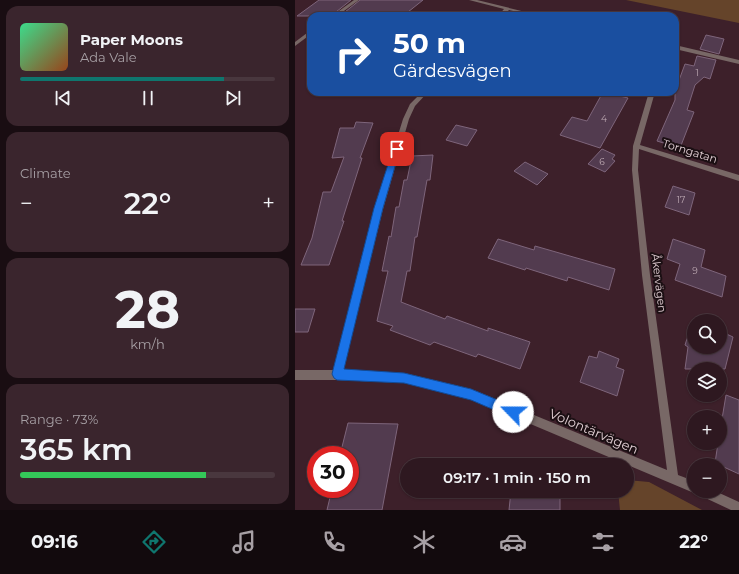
<!DOCTYPE html>
<html lang="en">
<head>
<meta charset="utf-8">
<style>
	:root { --surface:#2e1820; --page:#3a252d; --text:#f1f3f6; --muted:#a7a0a5; --line:#49373e; --accent:#0f766e }
	body { margin:0; font-family:Montserrat,sans-serif; background:var(--page); color:var(--text); height:100vh; display:flex; flex-direction:column; font-size:15px; white-space:nowrap }
	* { box-sizing:border-box; margin:0 }
	p { font-size:13px; color:var(--muted) }
	.icon { flex:none; width:22px; height:22px; fill:none; stroke:currentColor; stroke-width:2; stroke-linecap:round; stroke-linejoin:round }
	.map { position:relative; flex:1; overflow:hidden }
	.sheet { display:flex; flex-direction:column; gap:6px; padding:6px; background:#190d12; width:295px }
	.sheet>* { flex:none }
	.top-card { position:absolute; left:12px; top:12px; width:372px; height:84px; border-radius:12px; box-shadow:0 1px 3px #0004,0 0 0 1px var(--line); background:#1a4fa0; color:#fff; overflow:hidden }
	.tools { position:absolute; left:392px; top:314px; display:grid; gap:8px }
	.tools a { display:grid; place-items:center; width:40px; height:40px; border-radius:50%; background:var(--surface); box-shadow:0 1px 3px #0004,0 0 0 1px var(--line); font-size:20px }
	.speed { position:absolute; left:12px; top:446px; display:flex; gap:8px; font-size:20px; font-weight:700; text-align:center }
	.speed>* { display:grid; place-content:center; width:52px; height:52px; border-radius:50%; background:var(--surface); box-shadow:0 1px 3px #0004,0 0 0 1px var(--line); line-height:1 }
	.speed .limit { border:6px solid #d22; background:#fff; color:#111 }
	.pin { position:absolute; display:grid; place-items:center; width:34px; height:34px; color:#fff; margin:-17px; border-radius:8px; box-shadow:0 2px 6px #0006 }
	.me { position:absolute; width:44px; margin:-22px; rotate:293deg; stroke-linejoin:round; filter:drop-shadow(0 0 3px #0008) }
	.turn { display:flex; align-items:center; gap:14px; height:84px; padding:0 20px; font-size:18px }
	.turn .icon { width:52px; height:52px; stroke-width:2.5 }
	.turn b { display:block; font-size:28px; line-height:34px }
	.big { font-size:30px; font-weight:600; line-height:1.1 }
	.sheet .card { flex:1; display:flex; flex-direction:column; justify-content:center; gap:6px; min-width:0; padding:0 14px; border-radius:12px; background:var(--page) }
	.sheet .dial { align-items:center; gap:0 }
	.dial b { font-size:52px; line-height:1 }
	.song { display:flex; align-items:center; gap:12px }
	.cover { width:48px; height:48px; border-radius:6px; background:linear-gradient(135deg,hsl(150 70% 55%),hsl(20 70% 35%)) }
	.played { height:4px; border-radius:2px; background:linear-gradient(90deg,var(--accent) 80%,var(--line) 80%) }
	.keys { display:flex; justify-content:space-around; direction:ltr }
	.heat { display:flex; justify-content:space-between; align-items:center; font-size:22px; direction:ltr }
	.charge { height:6px; border-radius:3px; background:linear-gradient(90deg,#34c759 73%,var(--line) 0) }
	.trip { position:absolute; left:105px; top:458px; width:234px; height:40px; border-radius:20px; background:var(--surface); box-shadow:0 1px 3px #0004,0 0 0 1px var(--line); font-weight:600; line-height:40px; text-align:center }
	.tabs { display:flex; height:64px; justify-content:space-around; align-items:center; background:#120a0d; color:var(--muted) }
	.tabs .icon { width:28px; height:28px }
	.tabs .selected { color:var(--accent) }
	.tabs b { font-size:18px; color:var(--text) }
	main { display:flex; flex:1; min-height:0 }
	.map>svg:first-child { display:block }
	.green { fill:#65442a }
	.building { fill:#523b4f; stroke:#7e657b }
	.lines { fill:none; stroke-linecap:round; stroke-linejoin:round }
	.minor { fill:#786866; fill-rule:evenodd }
	.route { fill:#1a73e8; stroke:#114b97 }
	.labels { text-anchor:middle; stroke-width:4; stroke-linejoin:round; paint-order:stroke }
	.number-label { font-size:9px; fill:#beaab3 }
	.street-label { font-size:11px; fill:#e2cfd4; stroke:#1b0f13 }
	.near-street-label { font-size:13px; fill:#e2cfd4; stroke:#1b0f13 }
</style>
</head>
<body>
<main>
<section class="sheet">
<div class="card">
<div class="song"><i class="cover"></i><div><b>Paper Moons</b><p>Ada Vale</p></div></div>
<div class="played"></div>
<div class="keys"><svg class="icon" aria-label="previous" viewBox="0 0 24 24"><path d="M18 5L8 12l10 7zM5 5v14"/></svg><svg class="icon" aria-label="pause" viewBox="0 0 24 24"><path d="M8 5v14M16 5v14"/></svg><svg class="icon" aria-label="next" viewBox="0 0 24 24"><path d="M6 5l10 7-10 7zM19 5v14"/></svg></div>
</div>
<div class="card"><p>Climate</p>
<div class="heat"><a>−</a><b class="big">22°</b><a>+</a></div>
</div>
<div class="card dial"><b>28</b><p>km/h</p></div>
<div class="card"><p>Range · 73%</p><b class="big">365 km</b><div class="charge"></div></div>
</section>
<div class="map">
<svg width="444" height="510" viewBox="0 0 444 510">
	<rect width="100%" height="100%" fill="#3d202a"/>
	<!-- green -->
	<path class="green" d="M331 0H444V23Z
		M332 480 354 482 407 510H325L323 491H332Z"/>
	<!-- building -->
	<path class="building" d="M24 0H56L36 16H2Z
		M65 0H128L108 16H45Z
		M411 35 429 39 424 54 405 49Z
		M402 56 421 60 415 79 409 77 400 85 392 110 399 112 385 148 362 141 380 100V91L390 64 399 66Z
		M308 92 333 98 305 148 265 135 277 117 292 121Z
		M61 122 78 123 65 158H67L47 221H49L34 265H6L17 238 28 192H36L49 157 37 158 45 128H59Z
		M161 125 182 130 172 146 151 140Z
		M307 149 320 155 317 159 320 161 310 172 293 164Z
		M138 155 135 180H132L122 237H120L115 271H112L106 302 150 319 152 316 193 331V328L235 342 225 369 183 354 181 357 139 342 135 345 95 330 98 326 82 321 93 271H87L94 236 96 237 101 207H104L109 180H112L117 156Z
		M230 162 253 174 242 185 219 171Z
		M378 186 400 193 394 215 370 207Z
		M203 239 239 250 240 246 320 269 314 290 273 277 272 281 231 268 230 270 193 258Z
		M378 239 410 250 406 267 431 276 427 297 380 280 385 264 372 259Z
		M0 309H20L13 332H0Z
		M398 320 400 321H399V347H425V331L438 337 430 369H390L393 347 390 345Z
		M304 351 324 359 321 367 329 370 322 396 285 382 294 356 302 358Z
		M431 395 444 400V474L420 463 423 443H425V431Z
		M53 423 103 424 87 510H32L37 489H55V455H45Z
		M216 491H265V510H214Z"/>
	<g class="lines">
		<!-- minor -->
		<path class="minor" d="M59 0H64L42 16H37Z
			M174 0H182L247 16H239L214 10 208 16H203L209 9Z
			M16 30V34L0 46V42Z
			M380 45 444 60V64L380 49Z
			M127 92H133L120 106 114 119 88 209 48 370 109 373 176 389 372 470 347 275 337 170 338 146 354 92H360L345 145 444 175V181L344 149 343 170 355 275 383 475 399 481V491H420L444 502V510H436L404 495 402 491 399 493 176 399 109 383 42 380H0V370H38L80 209 108 119 115 104Z"/>
	</g>
	<!-- route -->
	<path class="route" d="M102 146 105 149 88 208 49 369 109 373 176 389 222 408 224 412 222 416 218 418 176 400 109 383 42 380 39 378 37 374 79 208 98 149Z"/>
	<g class="labels">
		<!-- number labels -->
		<g class="number-label">
			<text x="402" y="76">1</text>
			<text x="309" y="122">4</text>
			<text x="307" y="165">6</text>
			<text x="386" y="203">17</text>
			<text x="400" y="274">9</text>
		</g>
		<!-- street labels -->
		<g class="street-label">
			<text transform="translate(395 151) rotate(17)" y="4">Torngatan</text>
			<text transform="translate(364 283) rotate(83)" y="4">Åkervägen</text>
		</g>
		<!-- near-street labels -->
		<g class="near-street-label">
			<text transform="translate(299 431) rotate(23)" y="5">Volontärvägen</text>
		</g>
	</g>
</svg>
<div class="tools">
<a><svg class="icon" aria-label="search" viewBox="0 0 24 24"><circle cx="10" cy="10" r="6"/><path d="M15 15l6 6"/></svg></a>
<a><svg class="icon" aria-label="layers" viewBox="0 0 24 24"><path d="M12 4l9 5-9 5-9-5zM3 14l9 5 9-5"/></svg></a>
<a>+</a>
<a>−</a>
</div>
<div class="speed"><div class="limit">30</div></div>
<div class="pin" style="left:102px;top:149px;background:#d93025"><svg class="icon" aria-label="arrive" viewBox="0 0 24 24"><path d="M6 21V4h12l-3 4 3 4H6"/></svg></div>
<svg class="me" style="left:218px;top:412px" viewBox="-20 -20 40 40"><circle r="19" fill="#fff"/><path d="M0-13L10 11 0 6-10 11z" fill="#1a73e8"/></svg>
<div class="trip">09:17 · 1 min · 150 m</div>
<div class="top-card">
<div class="turn"><svg class="icon" aria-label="right" viewBox="0 0 24 24"><path d="M7 20v-9h11M14 6l5 5-5 5"/></svg><div><b>50 m</b>Gärdesvägen</div></div>
</div>
</div>
</main>
<nav class="tabs">
<b>09:16</b>
<svg class="icon selected" aria-label="directions" viewBox="0 0 24 24"><path d="M12 3l9 9-9 9-9-9zM9 14v-3h6M13 9l2 2-2 2"/></svg>
<svg class="icon" aria-label="music" viewBox="0 0 24 24"><path d="M9 18V5l10-2v13"/><circle cx="6" cy="18" r="3"/><circle cx="16" cy="16" r="3"/></svg>
<svg class="icon" aria-label="phone" viewBox="0 0 24 24"><path d="M5 4h4l2 5-3 2q2 4 5 5l2-3 5 2v4C11 20 4 13 5 4z"/></svg>
<svg class="icon" aria-label="climate" viewBox="0 0 24 24"><path d="M12 3v18M4 7l16 10M4 17L20 7"/></svg>
<svg class="icon" aria-label="car" viewBox="0 0 24 24"><path d="M5 17H2v-5l4-1 3-4h7l3 4 3 1v5h-3M9 17h6M6 11h13"/><circle cx="7" cy="17" r="2"/><circle cx="17" cy="17" r="2"/></svg>
<svg class="icon" aria-label="filters" viewBox="0 0 24 24"><path d="M4 7h16M4 17h16"/><circle cx="9" cy="7" r="2"/><circle cx="15" cy="17" r="2"/></svg>
<b>22°</b>
</nav>
</body>
</html>
